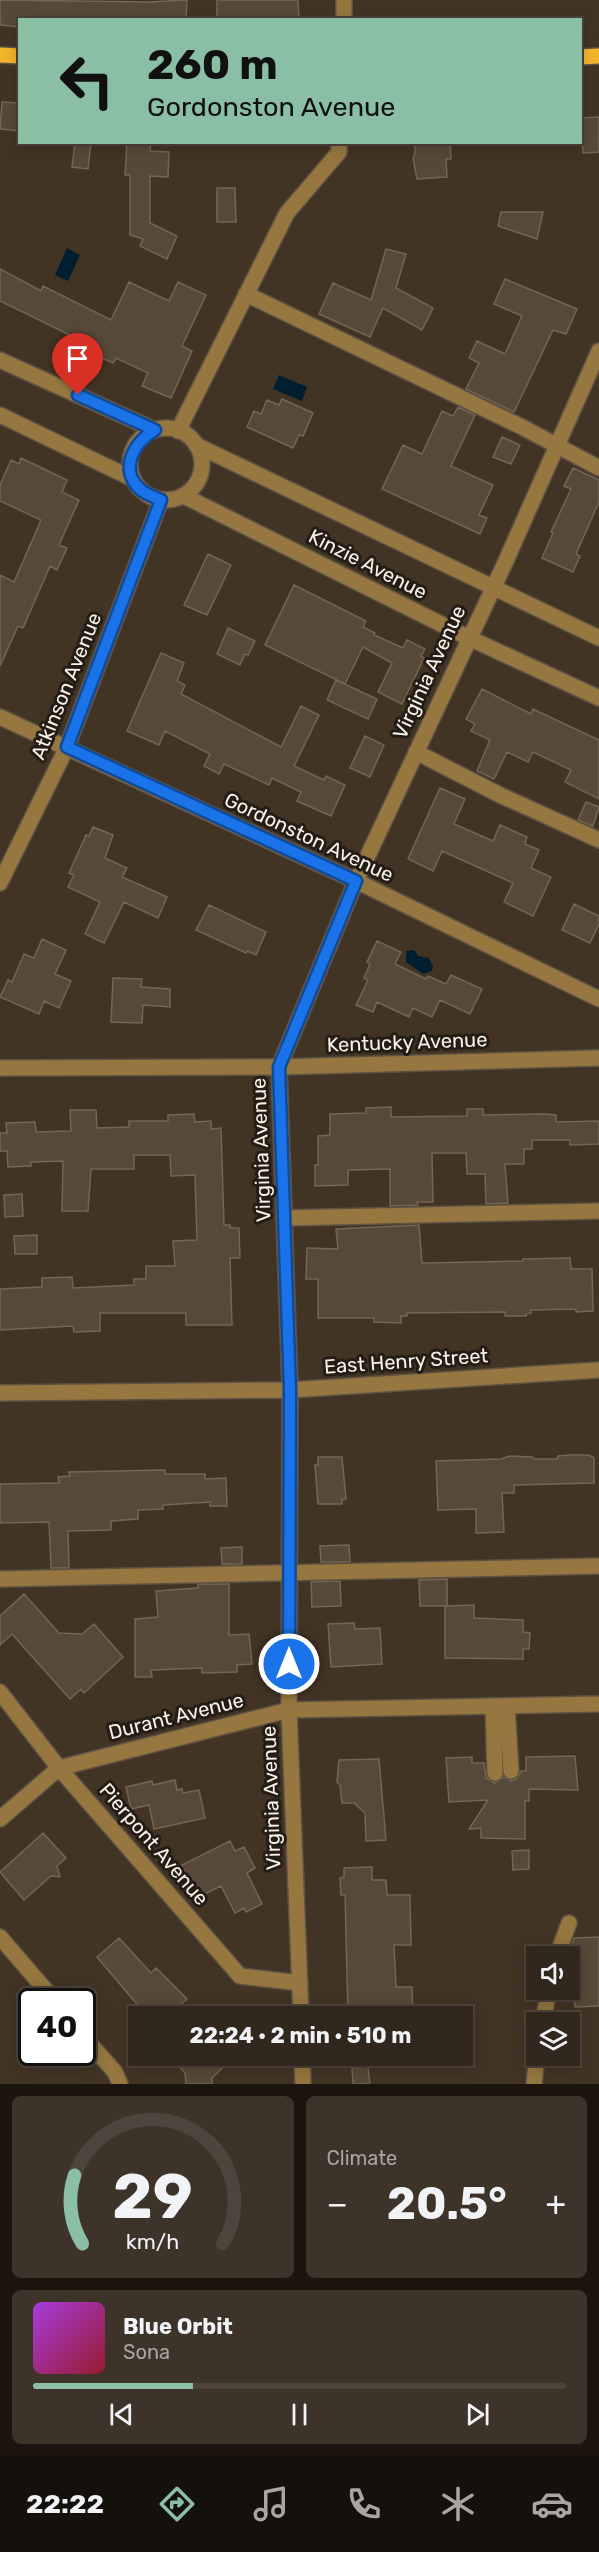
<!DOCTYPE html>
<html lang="en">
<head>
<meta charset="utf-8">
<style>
	:root { --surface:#32271c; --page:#3d3329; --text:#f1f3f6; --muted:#a8a5a3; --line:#4d443b; --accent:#8abfa5 }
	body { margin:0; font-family:Rubik,sans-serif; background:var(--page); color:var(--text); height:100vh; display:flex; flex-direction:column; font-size:22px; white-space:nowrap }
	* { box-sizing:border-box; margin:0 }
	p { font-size:20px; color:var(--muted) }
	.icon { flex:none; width:33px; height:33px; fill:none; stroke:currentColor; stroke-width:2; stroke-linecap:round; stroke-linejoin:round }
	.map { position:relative; height:2084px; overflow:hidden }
	.drawer { display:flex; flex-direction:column; gap:12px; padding:12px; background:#1c150f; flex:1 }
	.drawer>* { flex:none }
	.banner { position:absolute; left:18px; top:18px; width:564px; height:126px; border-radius:0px; box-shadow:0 3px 15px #0003,0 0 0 2px var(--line); background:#8abfa5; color:#111; overflow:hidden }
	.buttons { position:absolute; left:526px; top:1946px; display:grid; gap:12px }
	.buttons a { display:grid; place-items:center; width:54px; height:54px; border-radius:0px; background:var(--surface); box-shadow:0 3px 15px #0003,0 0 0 2px var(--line); font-size:30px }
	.speed { position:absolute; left:18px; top:1988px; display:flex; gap:12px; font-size:30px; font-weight:700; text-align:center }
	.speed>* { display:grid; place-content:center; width:78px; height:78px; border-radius:50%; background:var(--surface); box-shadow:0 3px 15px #0003,0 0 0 2px var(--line); line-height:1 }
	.speed .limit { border:3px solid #111; border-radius:9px; background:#fff; color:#111 }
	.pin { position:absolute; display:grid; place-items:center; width:51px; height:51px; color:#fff; margin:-62px -26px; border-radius:50% 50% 50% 0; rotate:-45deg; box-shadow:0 0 6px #0007 }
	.pin .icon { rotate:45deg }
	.me { position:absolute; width:66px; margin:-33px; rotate:0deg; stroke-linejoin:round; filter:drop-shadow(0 0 4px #0008) }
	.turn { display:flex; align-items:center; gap:21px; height:126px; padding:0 30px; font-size:27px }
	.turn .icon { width:78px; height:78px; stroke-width:2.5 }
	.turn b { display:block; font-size:42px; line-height:51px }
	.big { font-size:45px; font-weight:700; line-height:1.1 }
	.drawer .widget { flex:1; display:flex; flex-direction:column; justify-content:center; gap:9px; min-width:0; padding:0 21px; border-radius:9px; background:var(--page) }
	.drawer .dial { align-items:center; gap:0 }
	.dial svg { height:156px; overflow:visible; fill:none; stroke:var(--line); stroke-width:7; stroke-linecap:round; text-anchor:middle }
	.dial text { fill:var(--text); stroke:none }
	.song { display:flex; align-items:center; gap:18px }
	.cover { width:72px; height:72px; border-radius:9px; background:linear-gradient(135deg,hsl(280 70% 55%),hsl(350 70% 35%)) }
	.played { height:6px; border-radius:3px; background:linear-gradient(90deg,var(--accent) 30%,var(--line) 30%) }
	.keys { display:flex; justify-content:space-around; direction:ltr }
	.heat { display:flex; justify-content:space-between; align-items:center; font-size:33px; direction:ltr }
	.drawer .tiles { flex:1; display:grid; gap:12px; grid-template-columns:1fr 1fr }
	.widget:last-child { grid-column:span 2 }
	.trip { position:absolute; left:128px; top:2006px; width:345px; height:60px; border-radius:0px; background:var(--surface); box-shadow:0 3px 15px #0003,0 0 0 2px var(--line); font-weight:700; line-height:60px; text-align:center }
	.menu { display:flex; height:96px; justify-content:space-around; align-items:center; background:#14100b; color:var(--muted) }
	.menu .icon { width:42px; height:42px }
	.menu .active { color:var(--accent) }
	.menu b { font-size:27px; color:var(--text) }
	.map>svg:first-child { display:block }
	.water { fill:#001e2f }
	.building { fill:#574939; stroke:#746554; stroke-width:1.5 }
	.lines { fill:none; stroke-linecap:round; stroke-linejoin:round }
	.minor-casing { stroke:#5f5244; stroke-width:18 }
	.major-casing { stroke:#5f5244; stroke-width:18 }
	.minor { stroke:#95773f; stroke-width:15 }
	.major { stroke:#f3b52b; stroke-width:15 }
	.route-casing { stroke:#114b97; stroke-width:15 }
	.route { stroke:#1a73e8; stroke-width:10 }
	.labels { text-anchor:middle; stroke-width:6; stroke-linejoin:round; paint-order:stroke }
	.street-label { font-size:20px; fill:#faf1e7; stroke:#231d16 }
</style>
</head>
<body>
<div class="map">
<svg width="599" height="2084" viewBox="0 0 599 2084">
	<rect width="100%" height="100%" fill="#423425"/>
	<!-- water -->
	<path class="water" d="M67 248 80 255 68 281 55 275Z
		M279 375 307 387 302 401 273 389Z
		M414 950 418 956 429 958 433 967 432 971 423 974 406 962V951Z"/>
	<!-- building -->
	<path class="building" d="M0 0 149 2 187 0 186 20H20V27L0 25Z
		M217 0H298L299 20H217Z
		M2 102 20 103V131L0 129Z
		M599 117V152L583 153 581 118Z
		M75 142H91L88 169 72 167Z
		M127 142H151L150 151 169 152 168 177 150 176V223L177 236 167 259 140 246 143 239 130 235V175H125Z
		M415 142H450L451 159H446L447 177 417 179 413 158 415 153Z
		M217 188H235L236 222H217Z
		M501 212H543L537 239 498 226Z
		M386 249 406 254 396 288 433 308 422 330 383 308 370 337 319 314 333 283 371 300Z
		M0 269 41 291 43 286 111 320 129 282 169 301 178 282 206 295 182 346 192 351 171 398 142 386 148 373 116 358 113 363 89 352 86 360 66 350 72 336 0 301Z
		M505 279 577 309 566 334 553 330 514 412 466 389 479 363 469 358 477 341 505 354 522 316 494 304Z
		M282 399 313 413 303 436 299 435 293 448 247 427 254 411 261 414 267 400 279 405Z
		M458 407 475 415 451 466 493 485 479 515 487 518 480 534 382 489 403 445 422 454 442 411 453 416Z
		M502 437 520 445 511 464 493 457Z
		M21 458 67 480 62 492 79 500 59 545 67 548 57 570 50 566 23 628 18 626 0 666V575L14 582 41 520 0 501V485L11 460 19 464Z
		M573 468 599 480V502L576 554 580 556 573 572 542 558 553 533 551 532 571 489 564 486Z
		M208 554 231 565 207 615 184 605Z
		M294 585 366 621 363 627 375 633 374 635 403 648 407 640 425 649 421 656 424 658 402 704 378 692 392 663 363 647 345 684 265 645Z
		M228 628 255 641 248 655 245 654 240 665 217 654Z
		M161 653 184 663 177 681 185 685 181 694 281 747 301 706 319 715 294 766 324 780 326 776 345 785 331 816 297 801 301 792 272 778 269 785 224 764 219 774 204 766 210 754 165 731 159 745 127 731Z
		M336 680 377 699 368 719 327 700Z
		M482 689 531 714 533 709 599 740V799L565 782 571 770 533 752 528 762 507 752 494 779 477 771 490 740 471 731 475 724 466 719Z
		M365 736 384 745 370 777 350 768Z
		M440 788 465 799 454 824 493 841 500 825 527 837 525 844 539 850 531 868 551 877 533 916 504 902 513 883 442 851 433 871 408 859Z
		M586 802 599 807 593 826 578 820Z
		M93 827 113 835 105 858 127 868 122 877 167 897 158 918 124 902 104 943 85 934 100 902 68 887 74 875 69 873 86 835 89 836Z
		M574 904 599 916V924L590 943 562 930Z
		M209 905 266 932 256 955 247 951 246 953 196 930Z
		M42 939 66 950 55 974 71 981 59 1008 44 1001 39 1014 0 997 8 980 12 982 24 954 34 958Z
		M377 941 401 952 395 964 426 979 428 976 446 984 451 975 482 989 470 1014 440 1000 432 1017 413 1008 409 1017 377 1002 373 1012 356 1005 368 980 364 978 370 964 367 962Z
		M113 978 142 979 141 987 170 989V1007L143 1005 142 1023 111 1022Z
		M391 1107V1117L467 1116V1109H483V1115L546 1114 556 1115V1122L599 1121V1144L570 1145V1140H532V1149H524V1164H505L508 1203 486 1204 485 1174H467L466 1153H432L433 1202H417L418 1205 390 1206V1169L348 1170V1185L315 1186V1165H318V1136L330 1135V1114L366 1113V1108Z
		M70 1110H96L97 1128 129 1127V1121H168V1115L194 1114 195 1122 211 1121V1129L221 1128 224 1225H230V1228H239L240 1258H230L232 1325H186V1313H100V1331L74 1332 73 1326 0 1330V1289L42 1287V1278L72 1277 73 1288 134 1285V1279H146V1266H175L173 1241 197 1240 195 1175 171 1176 170 1155H134V1169H91L88 1211H62L63 1161 31 1162V1166L8 1167 7 1151H0V1133H7L6 1123 35 1122 36 1132 71 1131Z
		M22 1194 23 1216 5 1217 4 1195Z
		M419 1225 422 1263 523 1261V1259L570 1258 571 1269H592L593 1311 576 1312V1309L531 1310V1313L526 1314V1316H505V1312L407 1313V1316H401V1323L374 1322V1318H318V1279H306L307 1248 338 1249 336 1229Z
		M37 1235V1254H15L14 1236Z
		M569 1455H589L594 1458V1483L514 1485V1493H502L504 1532 476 1533V1509L438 1510 436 1461 501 1459 510 1456 532 1457 534 1459H557L558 1456Z
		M318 1457H342L346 1499H342V1504H318L315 1465H318Z
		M165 1470V1474H205V1479L226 1478 227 1506H210V1502L163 1505V1509L138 1510V1519L111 1521V1530L68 1531 69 1568H51L49 1522 0 1523V1484L59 1483 58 1477 70 1476 69 1472Z
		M349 1545 350 1562H321L320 1546Z
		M242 1547V1564H222L221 1548Z
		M447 1579V1606H420L419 1580Z
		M340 1581 341 1606 312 1607 311 1582Z
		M198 1584H229V1635L249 1634 252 1664 237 1665V1672L202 1673V1668L151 1670 152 1677H135V1619L158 1617 156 1591 198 1588Z
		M24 1594 59 1633 82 1634 94 1624 123 1657 84 1693 81 1689 70 1699 12 1634 0 1645V1616Z
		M474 1605V1618L523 1620V1632L530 1633 529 1649H523V1659L445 1658V1606Z
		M354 1623 355 1629 380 1628 382 1664 331 1667 328 1624Z
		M575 1756 578 1790 529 1789V1801H525V1839L481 1838V1828L469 1829 488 1800 449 1802 446 1758 472 1757V1763H484L486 1778 495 1783 504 1777 511 1781 517 1779 521 1771H526V1757Z
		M379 1759 386 1840 366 1841 365 1813 354 1803H342L340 1785 337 1782 339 1760Z
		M175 1780 177 1790 182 1789 183 1793 199 1790 205 1818 154 1829 149 1805 131 1809 126 1787 152 1781 153 1785Z
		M43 1833 66 1858 57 1866 60 1877 51 1876 24 1900 0 1872Z
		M230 1841 235 1851 244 1847 255 1868 247 1873 262 1904 246 1912 244 1908 235 1913 221 1886 198 1897 182 1865Z
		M529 1850V1869L513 1870 512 1851Z
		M372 1867V1880H386L387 1895H410L411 1945H394L396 1987H412L413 2016H348L345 1895H341L340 1878 344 1877V1868Z
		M599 1937V2006L575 2007 573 1942 574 1938Z
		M119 1938 151 1973 156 1968 187 1999 167 2016H147L97 1957Z
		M169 2055H236L212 2078V2084H186L185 2073Z
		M368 2067 370 2084H353L352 2068Z"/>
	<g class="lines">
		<!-- minor casing -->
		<g class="minor-casing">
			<path id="minor" d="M344 0V20
				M246 294 522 427 599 468
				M0 360 155 430
				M0 415 133 479
				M130 464a36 36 0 1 1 72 0a36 36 0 1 1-72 0Z
				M178 431 287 213 339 152V142
				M196 445 599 638
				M184 496 469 638 599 698
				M0 717 356 881 599 999
				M416 752 500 795 599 840
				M0 883 67 747 161 500
				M0 1068 279 1067 599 1058
				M284 1218 599 1211
				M0 1393 290 1390 599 1370
				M0 1579 599 1566
				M0 1692 59 1768 240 1976 300 1983
				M493 1706 495 1773
				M507 1706 511 1771
				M0 1819 59 1768 289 1710 599 1704
				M0 1937 55 2001
				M557 1956 569 1923
				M301 2016 289 1710 290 1390 279 1067 356 881 505 563 599 351
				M543 2022 549 1989
				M82 2035 115 2072 120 2084
				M302 2055 303 2084
				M534 2084 537 2055"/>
		</g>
		<!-- major casing -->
		<g class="major-casing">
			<path id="major" d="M0 55 20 56
				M580 57 599 56"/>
		</g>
		<!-- minor -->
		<use href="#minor" class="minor"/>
		<!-- major -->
		<use href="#major" class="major"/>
	</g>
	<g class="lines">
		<!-- route casing -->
		<g class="route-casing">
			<path id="route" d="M78 395 155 430C135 441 118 469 140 489 145 494 154 497 161 500L67 747 356 881 279 1067 290 1390 289 1664"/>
		</g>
		<!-- route -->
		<use href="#route" class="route"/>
	</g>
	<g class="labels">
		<!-- street labels -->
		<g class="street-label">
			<text transform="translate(368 564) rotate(27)" y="7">Kinzie Avenue</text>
			<text transform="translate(429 672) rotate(-65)" y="7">Virginia Avenue</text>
			<text transform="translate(66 686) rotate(-68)" y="7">Atkinson Avenue</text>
			<text transform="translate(309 837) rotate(25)" y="7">Gordonston Avenue</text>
			<text transform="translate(407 1042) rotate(-2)" y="7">Kentucky Avenue</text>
			<text transform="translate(261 1150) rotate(-92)" y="7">Virginia Avenue</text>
			<text transform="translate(406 1361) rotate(-4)" y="7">East Henry Street</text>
			<text transform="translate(176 1716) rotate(-14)" y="7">Durant Avenue</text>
			<text transform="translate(271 1798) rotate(-92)" y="7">Virginia Avenue</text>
			<text transform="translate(154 1844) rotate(49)" y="7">Pierpont Avenue</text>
		</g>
	</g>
</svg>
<div class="buttons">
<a><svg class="icon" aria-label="sound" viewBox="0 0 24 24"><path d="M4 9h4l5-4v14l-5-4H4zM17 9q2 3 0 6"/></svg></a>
<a><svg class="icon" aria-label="layers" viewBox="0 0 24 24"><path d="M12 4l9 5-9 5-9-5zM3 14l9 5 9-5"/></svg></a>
</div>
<div class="speed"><div class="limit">40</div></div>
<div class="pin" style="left:78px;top:395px;background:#d93025"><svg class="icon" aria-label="arrive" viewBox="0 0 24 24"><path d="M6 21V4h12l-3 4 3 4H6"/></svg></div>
<svg class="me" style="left:289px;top:1664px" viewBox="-20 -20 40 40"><circle r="17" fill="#1a73e8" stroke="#fff" stroke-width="3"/><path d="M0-11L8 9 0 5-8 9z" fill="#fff"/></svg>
<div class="trip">22:24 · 2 min · 510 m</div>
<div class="banner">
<div class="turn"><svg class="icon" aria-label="left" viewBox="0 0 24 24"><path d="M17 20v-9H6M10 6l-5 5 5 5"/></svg><div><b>260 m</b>Gordonston Avenue</div></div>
</div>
</div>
<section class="drawer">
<div class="tiles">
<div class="widget dial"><svg viewBox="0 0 100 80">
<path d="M14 69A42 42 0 1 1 86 69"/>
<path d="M14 69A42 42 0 0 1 10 34" stroke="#8abfa5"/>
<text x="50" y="56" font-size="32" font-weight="700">29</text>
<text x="50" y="72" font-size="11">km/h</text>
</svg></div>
<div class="widget"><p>Climate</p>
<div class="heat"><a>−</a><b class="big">20.5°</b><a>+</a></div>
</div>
<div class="widget">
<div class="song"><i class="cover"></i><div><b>Blue Orbit</b><p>Sona</p></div></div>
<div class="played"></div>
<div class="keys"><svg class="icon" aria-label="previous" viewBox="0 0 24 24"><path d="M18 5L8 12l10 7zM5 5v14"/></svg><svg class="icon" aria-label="pause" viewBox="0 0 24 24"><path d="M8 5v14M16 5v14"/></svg><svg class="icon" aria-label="next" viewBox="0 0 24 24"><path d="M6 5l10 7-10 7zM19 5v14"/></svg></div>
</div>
</div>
</section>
<nav class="menu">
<b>22:22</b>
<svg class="icon active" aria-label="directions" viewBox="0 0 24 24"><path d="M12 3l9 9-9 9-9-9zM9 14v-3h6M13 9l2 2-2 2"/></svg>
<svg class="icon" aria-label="music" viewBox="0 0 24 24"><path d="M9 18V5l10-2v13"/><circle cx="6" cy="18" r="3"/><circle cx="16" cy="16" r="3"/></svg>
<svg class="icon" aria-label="phone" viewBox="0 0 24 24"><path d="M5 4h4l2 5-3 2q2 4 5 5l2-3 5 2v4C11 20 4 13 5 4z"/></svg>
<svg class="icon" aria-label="climate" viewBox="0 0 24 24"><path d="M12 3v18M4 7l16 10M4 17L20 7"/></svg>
<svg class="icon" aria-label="car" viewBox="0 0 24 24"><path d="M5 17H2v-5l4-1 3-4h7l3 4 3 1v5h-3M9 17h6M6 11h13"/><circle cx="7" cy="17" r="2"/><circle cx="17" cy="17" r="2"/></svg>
</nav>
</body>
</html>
